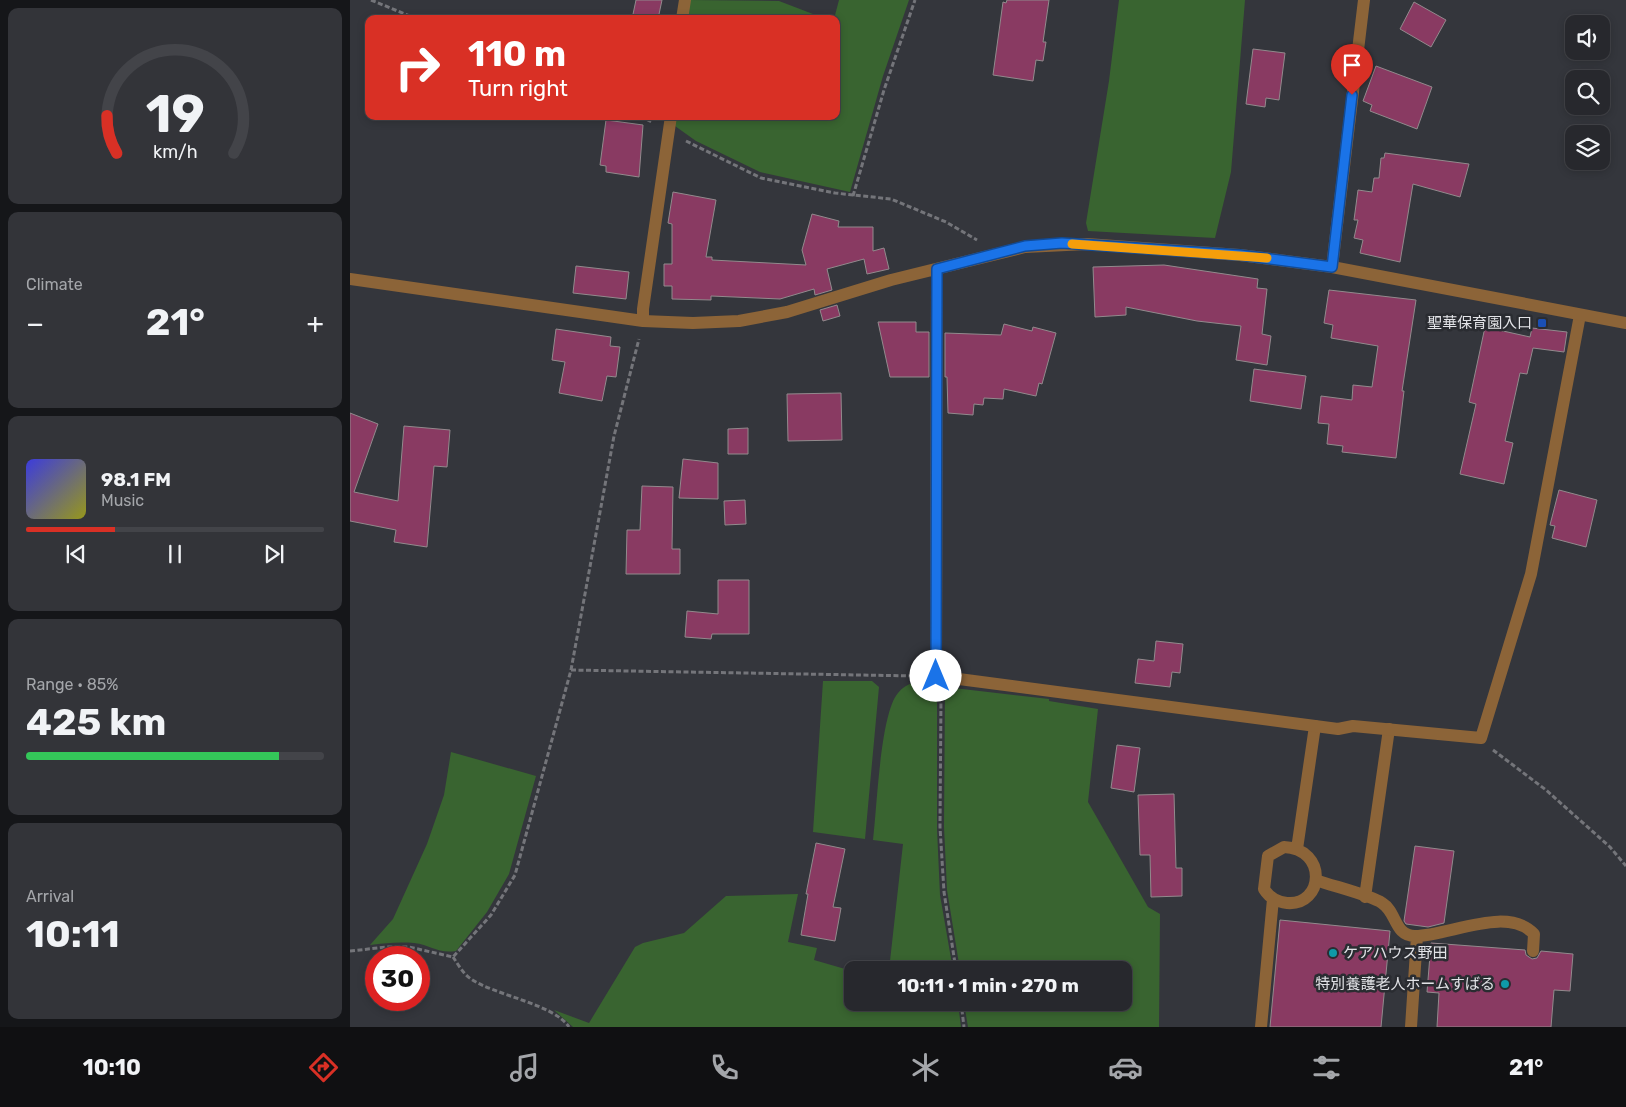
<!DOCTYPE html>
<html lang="en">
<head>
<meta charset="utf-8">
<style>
	:root { --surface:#27282d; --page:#333439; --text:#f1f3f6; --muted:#a4a6aa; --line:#434449; --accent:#d93025 }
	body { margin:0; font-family:Rubik,"Noto Sans JP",sans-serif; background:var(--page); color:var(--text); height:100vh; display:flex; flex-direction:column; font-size:19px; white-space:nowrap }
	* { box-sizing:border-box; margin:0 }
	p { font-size:16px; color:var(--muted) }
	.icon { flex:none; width:28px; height:28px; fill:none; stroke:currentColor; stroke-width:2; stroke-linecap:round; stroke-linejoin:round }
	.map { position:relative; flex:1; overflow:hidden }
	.side { display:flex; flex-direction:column; gap:8px; padding:8px; background:#151619; width:350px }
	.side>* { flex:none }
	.top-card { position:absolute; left:15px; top:15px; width:475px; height:105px; border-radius:10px; box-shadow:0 2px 8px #0003,0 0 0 1px var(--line); background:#d93025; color:#fff; overflow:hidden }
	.tools { position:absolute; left:1215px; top:15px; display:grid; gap:10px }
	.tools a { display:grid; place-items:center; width:45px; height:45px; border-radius:10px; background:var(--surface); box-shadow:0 2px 8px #0003,0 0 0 1px var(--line); font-size:25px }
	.speed { position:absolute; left:15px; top:946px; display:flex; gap:10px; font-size:25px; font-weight:700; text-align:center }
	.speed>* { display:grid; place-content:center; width:65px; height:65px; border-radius:50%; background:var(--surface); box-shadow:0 2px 8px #0003,0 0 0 1px var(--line); line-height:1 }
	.speed .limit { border:8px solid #d22; background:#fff; color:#111 }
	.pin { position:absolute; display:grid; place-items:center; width:42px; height:42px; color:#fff; margin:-51px -21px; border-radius:50% 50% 50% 0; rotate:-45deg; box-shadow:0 0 5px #0007 }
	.pin .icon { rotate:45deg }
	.me { position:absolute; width:55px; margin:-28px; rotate:0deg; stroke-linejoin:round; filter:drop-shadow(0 0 4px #0008) }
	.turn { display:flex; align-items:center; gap:18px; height:105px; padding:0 20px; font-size:22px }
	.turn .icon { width:65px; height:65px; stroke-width:2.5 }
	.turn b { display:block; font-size:35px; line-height:42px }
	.big { font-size:38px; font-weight:700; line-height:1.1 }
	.side .widget { flex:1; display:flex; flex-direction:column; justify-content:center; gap:8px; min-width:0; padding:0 18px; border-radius:10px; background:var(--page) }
	.side .dial { align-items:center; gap:0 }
	.dial svg { height:130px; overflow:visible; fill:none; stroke:var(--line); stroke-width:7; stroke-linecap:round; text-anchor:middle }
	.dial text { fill:var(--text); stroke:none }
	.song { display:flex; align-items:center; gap:15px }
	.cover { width:60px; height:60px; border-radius:8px; background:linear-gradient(135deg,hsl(240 70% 55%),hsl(60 70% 35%)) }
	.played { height:5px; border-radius:2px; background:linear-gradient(90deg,var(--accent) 30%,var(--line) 30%) }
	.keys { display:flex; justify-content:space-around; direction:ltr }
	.heat { display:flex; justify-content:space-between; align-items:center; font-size:28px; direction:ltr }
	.charge { height:8px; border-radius:4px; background:linear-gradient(90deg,#34c759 85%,var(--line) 0) }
	.trip { position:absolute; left:494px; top:961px; width:288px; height:50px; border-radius:10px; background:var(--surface); box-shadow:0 2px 8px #0003,0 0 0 1px var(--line); font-weight:700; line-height:50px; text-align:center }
	.tab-bar { display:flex; height:80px; justify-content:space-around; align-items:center; background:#101012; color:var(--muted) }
	.tab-bar .icon { width:35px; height:35px }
	.tab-bar .current { color:var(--accent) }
	.tab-bar b { font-size:22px; color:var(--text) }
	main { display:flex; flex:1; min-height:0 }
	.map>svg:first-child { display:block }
	.green { fill:#396430 }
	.building { fill:#893a62; stroke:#928a8d }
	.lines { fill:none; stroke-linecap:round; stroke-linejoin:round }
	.path { stroke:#74757a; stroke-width:3; stroke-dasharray:5 2.5; stroke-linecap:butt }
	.service { stroke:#8c6438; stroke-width:12 }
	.minor { stroke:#8c6438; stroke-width:12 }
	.tertiary { stroke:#8c6438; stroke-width:12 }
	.route-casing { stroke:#114b97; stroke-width:12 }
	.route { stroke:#1a73e8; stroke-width:9 }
	.slow { stroke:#f59e0b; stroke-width:9 }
	.transit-dot { fill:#1a4fb4; stroke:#2a2c31; stroke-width:2 }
	.culture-dot { fill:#0f9aa8; stroke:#2a2c31; stroke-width:2 }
	.labels { text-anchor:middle; stroke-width:5; stroke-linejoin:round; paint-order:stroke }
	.poi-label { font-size:15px; fill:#e2e3e7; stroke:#2a2c31; text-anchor:end }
</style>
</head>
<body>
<main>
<section class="side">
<div class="widget dial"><svg viewBox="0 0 100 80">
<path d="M14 69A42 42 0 1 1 86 69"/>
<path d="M14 69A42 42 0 0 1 8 46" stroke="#d93025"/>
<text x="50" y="56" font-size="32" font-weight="700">19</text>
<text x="50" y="72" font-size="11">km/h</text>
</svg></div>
<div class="widget"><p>Climate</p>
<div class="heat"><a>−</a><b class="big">21°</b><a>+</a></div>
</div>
<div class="widget">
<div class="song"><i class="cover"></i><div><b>98.1 FM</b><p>Music</p></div></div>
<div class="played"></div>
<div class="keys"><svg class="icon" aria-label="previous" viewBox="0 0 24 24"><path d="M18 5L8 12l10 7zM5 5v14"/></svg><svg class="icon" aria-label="pause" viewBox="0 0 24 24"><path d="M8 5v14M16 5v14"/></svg><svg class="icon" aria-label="next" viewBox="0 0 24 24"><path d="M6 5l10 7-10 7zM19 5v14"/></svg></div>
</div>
<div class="widget"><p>Range · 85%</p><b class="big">425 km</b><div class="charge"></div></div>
<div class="widget"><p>Arrival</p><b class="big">10:11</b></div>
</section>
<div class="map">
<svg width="1276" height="1027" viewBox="0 0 1276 1027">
	<rect width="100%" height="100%" fill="#34363c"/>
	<!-- green -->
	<path class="green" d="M339 0 429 1 476 19H337Z
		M489 0H559L533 76 500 192 410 172 346 141 325 126 326 116H486V19H484Z
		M769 0H895L881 172 865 238 738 231 736 223 759 81Z
		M473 681H522L529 687 515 839 463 832Z
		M587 681V829L590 895 603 970H539L553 844 523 840C527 809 530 714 548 693 558 680 573 681 587 681Z
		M595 687 699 699V701L748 709 738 802 798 907 810 914 809 1027H618L614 1003 772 1002V970H610L597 890 594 827Z
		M101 752 186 776 159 874 137 912 106 951C88 954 81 945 64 943 49 942 35 943 20 945L43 919 77 844 94 795Z
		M448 894 438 942 467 948 464 960 502 971V1002L608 1003 611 1027H223L204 1010 239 1023 285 947 293 943 334 933 376 896Z"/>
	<!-- building -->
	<path class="building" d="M286 0H312L308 19H282Z
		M657 0H699L693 42H696L693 61 686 60 683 81 643 75 653 2 656 3Z
		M1064 2 1096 20 1081 47 1050 29Z
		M903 49 935 53 929 100 916 98 915 107 896 104Z
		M1026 66 1082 87 1067 129 1020 111 1022 105 1013 101Z
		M256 120 293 125 289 177 256 172V166L250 165Z
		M1035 153 1119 164 1110 197 1063 184 1050 262 1010 253 1013 240 1004 238 1008 220H1004L1008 190 1022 192 1024 178H1029L1031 158H1034Z
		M323 192 366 200 356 257H362V260L456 265 452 250 462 214 489 221 488 227H523V251L534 248 539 269 517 274 514 259 477 269 482 290 465 295 464 289 430 299 361 296V300L322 299V286H314V264H322V224L318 223Z
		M814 265 908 279 907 288 917 289 912 334 921 336 917 365 886 360 891 326 847 321 776 307V315L745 317 743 267Z
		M226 266 279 272 276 299 223 293Z
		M979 290 1066 300 1052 391H1054L1046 458 992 452 993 446 977 444 979 424 968 423 971 396 1002 400 1003 385 1022 387 1028 346 981 338 983 325 974 323Z
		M487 305 490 316 473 321 470 310Z
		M528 322H566V332H579V377H540Z
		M654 324 682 331 683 327 706 333 692 384 689 383 686 396 654 389 653 399 634 398 633 405 624 404 623 415 598 413 597 377H595V333L651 335Z
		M1135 327 1180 337 1182 328 1217 332 1214 352 1183 348 1177 374 1170 373 1155 441 1163 443 1154 484 1110 474 1126 404 1119 402Z
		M206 329 261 337 260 346 270 347 266 377 257 376 252 401 209 393 215 362 202 360Z
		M904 369 956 376 951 409 900 401Z
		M491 393 492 440 438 441 437 394Z
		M0 413 28 424 4 492 48 501 54 426 100 430 97 467 84 466 77 547 44 542 46 530 0 521Z
		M398 428V454H378V429Z
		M333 459 368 463V499L329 498Z
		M292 486 323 487 322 549H330V574H276L277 530H290Z
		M1209 490 1247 500 1236 547 1202 538 1205 526 1200 525Z
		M395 500 396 524 375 525 374 501Z
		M368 580H399V634H362L361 639 335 637 337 611 368 614Z
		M806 641 833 644 830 673 822 672 820 687 785 683 788 659 804 661Z
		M767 745 790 748 784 792 761 788Z
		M824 794 826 868H832V896L801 897 800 855H790L788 795Z
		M466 843 495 849 483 907 491 908 485 941 451 935 458 894H456Z
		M1065 846 1104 851 1094 923 1078 927 1056 924 1054 921Z
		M930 920 1040 931 1031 1027H920Z
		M1081 943 1175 950 1176 955 1182 959 1187 958 1191 951 1223 954 1220 991 1204 990 1201 1027H1087L1089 993 1077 992Z"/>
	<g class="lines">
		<!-- path -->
		<path class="path" d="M21 0 67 19
			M290 116 302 122
			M336 141 411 178 485 193 541 199 596 222 627 240
			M503 196 534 90 565 0
			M221 670 568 676
			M591 696 590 827 594 892 606 970
			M1143 750 1196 790 1260 847 1276 866
			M0 951 37 947H59L103 957 141 915 165 875 221 670 264 436 289 339
			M103 957C108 964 113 974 121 979 144 995 204 1004 219 1027
			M611 1002 614 1027"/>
		<!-- service -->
		<path class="service" d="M934 847C978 849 974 906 937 903 927 902 919 897 914 889L918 856Z
			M947 849 965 726
			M966 880C982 886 1020 895 1032 903 1047 912 1044 936 1065 936 1099 936 1157 905 1184 934L1183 951
			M1015 897 1039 729
			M911 1027 923 899
			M1061 1027 1067 936"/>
		<!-- minor -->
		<path class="minor" d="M332 19 335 0
			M982 267 1014 0
			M587 269 586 676 988 729 1003 726 1131 738 1181 574 1230 315
			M0 279 293 321 343 323 389 321 437 312 541 280 675 247
			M293 321V309L321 116"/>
		<!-- tertiary -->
		<path class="tertiary" d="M675 247 737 244 890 255 982 267 1276 323"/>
	</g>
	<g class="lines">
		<!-- route casing -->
		<g class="route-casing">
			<path id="route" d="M586 676 587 269 675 246 712 243 890 255 982 267 1002 95"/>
		</g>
		<!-- route -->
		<use href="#route" class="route"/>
		<!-- slow -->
		<path class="slow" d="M722 244 917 258"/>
	</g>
	<!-- markers -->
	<rect class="transit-dot" x="1187" y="318" width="10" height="10" rx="2.5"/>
	<g class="culture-dot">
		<circle cx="983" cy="953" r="5"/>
		<circle cx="1155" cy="984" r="5"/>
	</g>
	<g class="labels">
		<!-- poi labels -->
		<g class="poi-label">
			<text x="1182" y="328">聖華保育園入口</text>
			<text x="993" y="958" text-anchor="start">ケアハウス野田</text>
			<text x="1145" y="989">特別養護老人ホームすばる</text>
		</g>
	</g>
</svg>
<div class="tools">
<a><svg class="icon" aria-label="sound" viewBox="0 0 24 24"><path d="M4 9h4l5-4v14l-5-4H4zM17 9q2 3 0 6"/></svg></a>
<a><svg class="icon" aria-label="search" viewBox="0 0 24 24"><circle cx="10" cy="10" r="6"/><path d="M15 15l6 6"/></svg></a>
<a><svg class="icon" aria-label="layers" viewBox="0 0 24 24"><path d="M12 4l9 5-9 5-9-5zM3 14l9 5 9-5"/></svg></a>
</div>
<div class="speed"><div class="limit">30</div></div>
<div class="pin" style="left:1002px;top:95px;background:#d93025"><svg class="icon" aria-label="arrive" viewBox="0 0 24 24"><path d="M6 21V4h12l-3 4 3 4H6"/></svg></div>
<svg class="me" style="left:586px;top:676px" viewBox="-20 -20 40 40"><circle r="19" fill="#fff"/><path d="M0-13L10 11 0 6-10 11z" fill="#1a73e8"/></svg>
<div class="trip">10:11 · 1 min · 270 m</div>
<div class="top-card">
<div class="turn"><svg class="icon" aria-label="right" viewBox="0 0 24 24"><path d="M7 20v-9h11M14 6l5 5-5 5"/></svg><div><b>110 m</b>Turn right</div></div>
</div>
</div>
</main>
<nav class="tab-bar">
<b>10:10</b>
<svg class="icon current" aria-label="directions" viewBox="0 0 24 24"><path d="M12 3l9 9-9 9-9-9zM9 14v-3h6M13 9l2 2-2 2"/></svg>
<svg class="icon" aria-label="music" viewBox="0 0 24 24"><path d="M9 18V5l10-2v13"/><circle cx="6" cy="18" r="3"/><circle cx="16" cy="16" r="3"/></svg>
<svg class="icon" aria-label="phone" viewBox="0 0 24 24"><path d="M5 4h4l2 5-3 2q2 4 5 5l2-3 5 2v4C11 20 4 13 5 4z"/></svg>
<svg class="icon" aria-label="climate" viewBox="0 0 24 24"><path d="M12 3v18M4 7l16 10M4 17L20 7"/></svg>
<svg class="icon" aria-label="car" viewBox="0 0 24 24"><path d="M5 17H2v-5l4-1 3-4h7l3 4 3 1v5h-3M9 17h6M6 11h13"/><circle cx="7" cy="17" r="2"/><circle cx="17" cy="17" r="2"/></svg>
<svg class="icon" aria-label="filters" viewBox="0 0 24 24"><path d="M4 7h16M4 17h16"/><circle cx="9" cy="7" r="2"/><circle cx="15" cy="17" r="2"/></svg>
<b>21°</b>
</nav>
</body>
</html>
